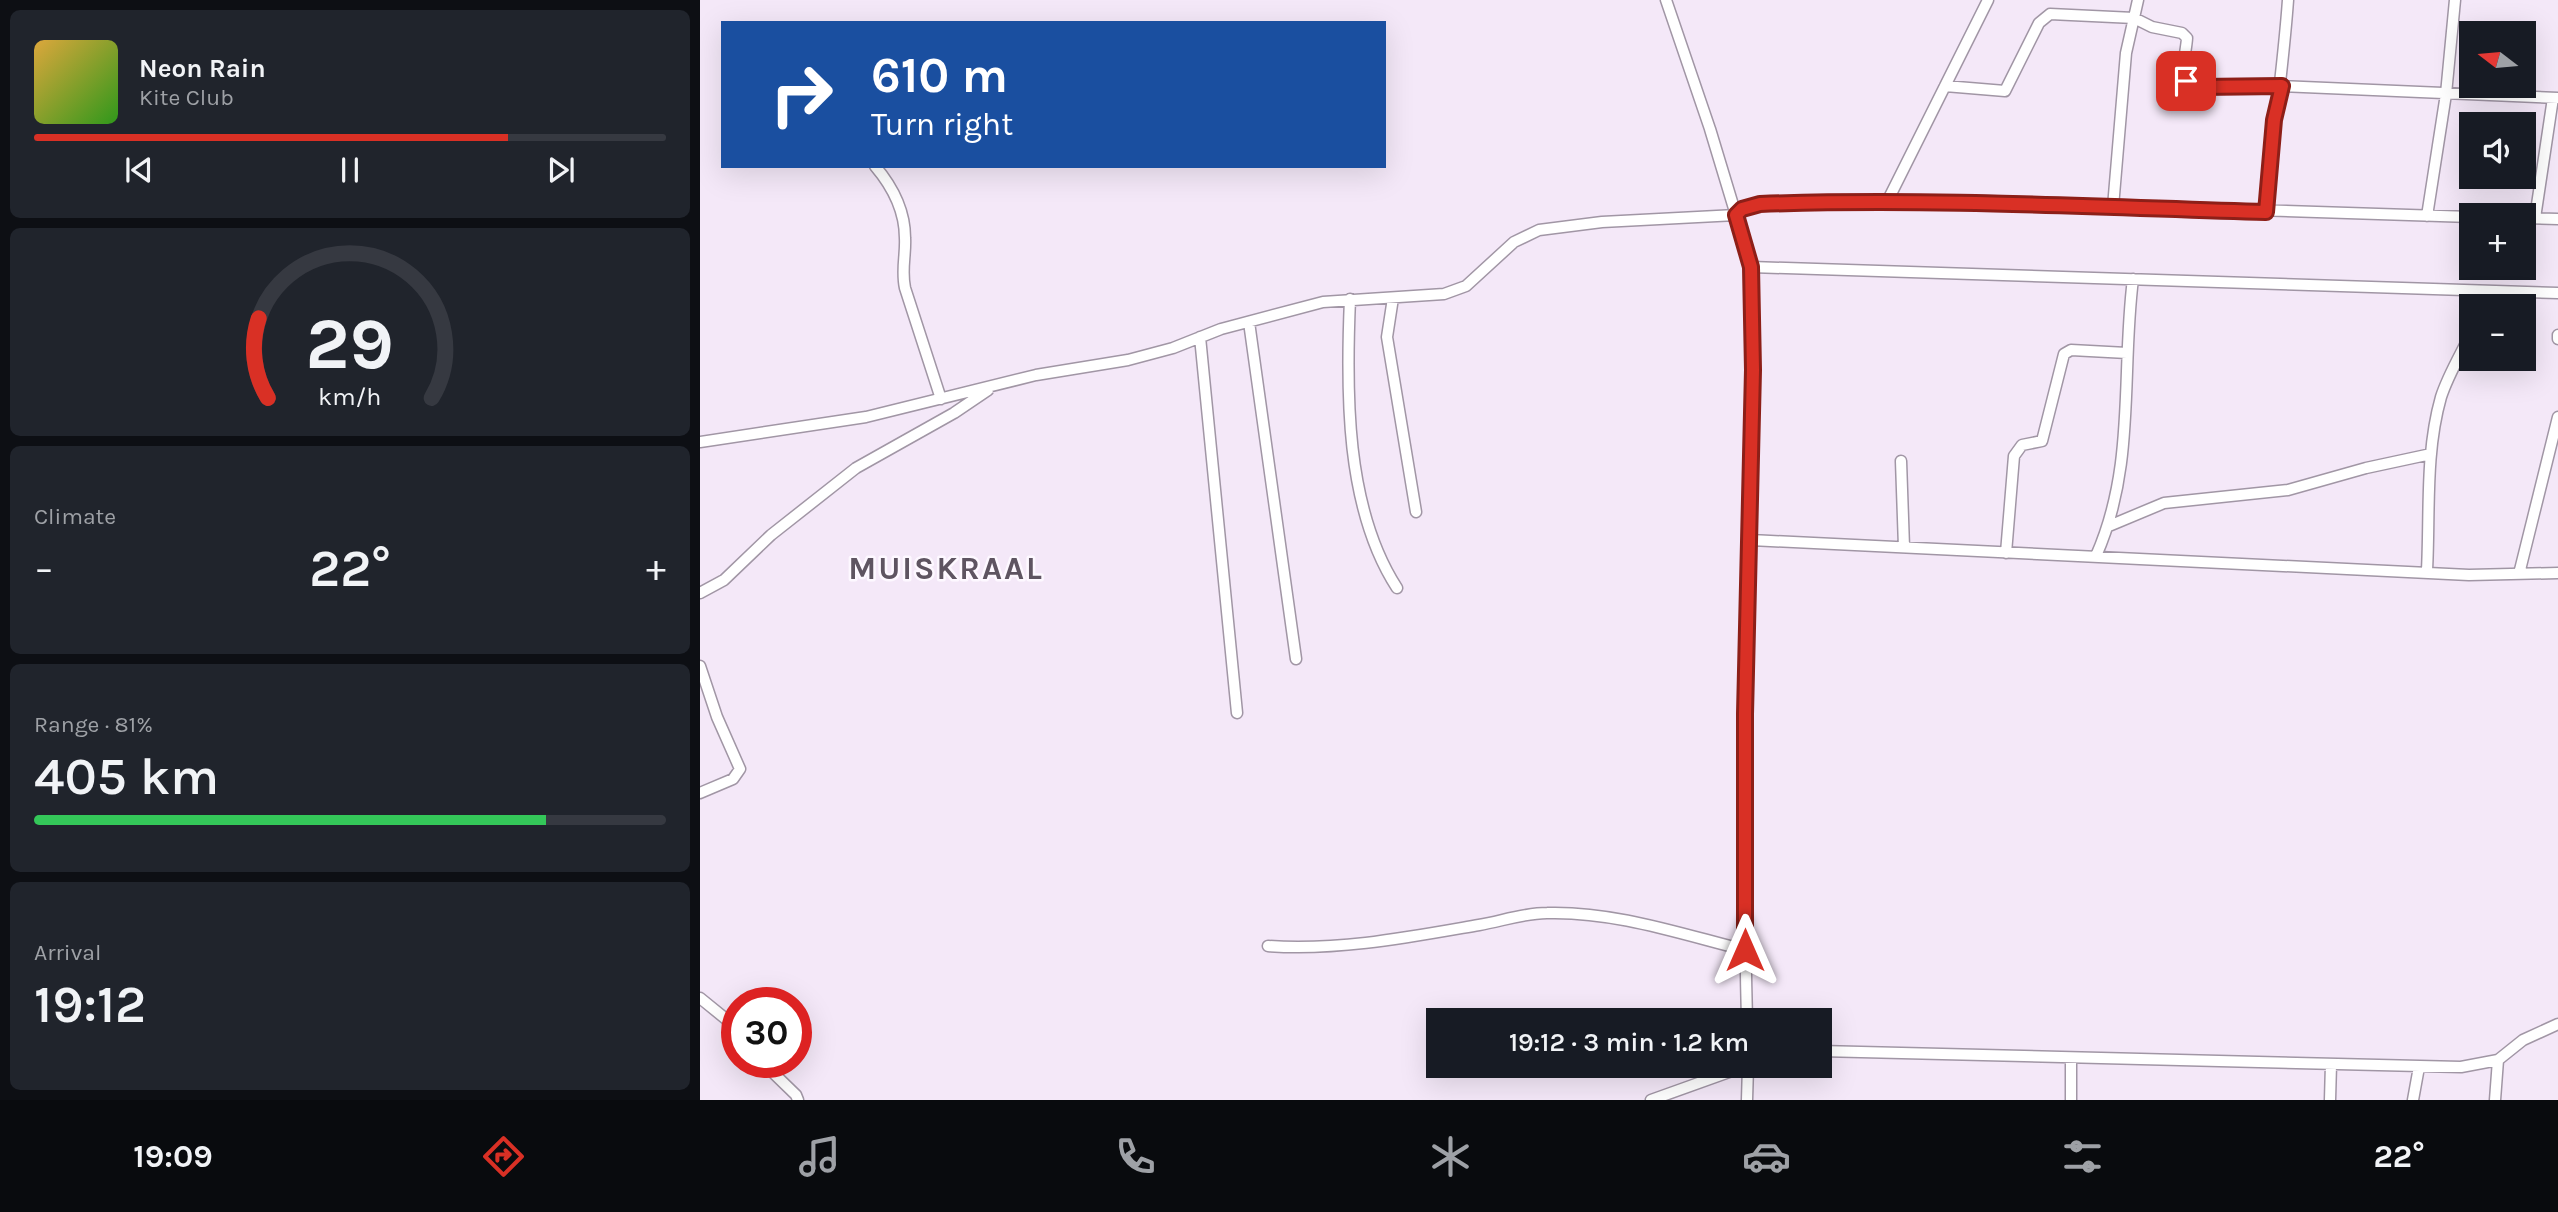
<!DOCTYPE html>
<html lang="en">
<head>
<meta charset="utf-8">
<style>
	:root { --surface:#171b24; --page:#20242c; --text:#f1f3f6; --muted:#9ea1a6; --line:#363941; --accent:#d93025 }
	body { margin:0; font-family:Karla,sans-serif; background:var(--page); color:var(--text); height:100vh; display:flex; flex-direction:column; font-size:26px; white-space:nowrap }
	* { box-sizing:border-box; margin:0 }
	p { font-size:23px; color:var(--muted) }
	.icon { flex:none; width:38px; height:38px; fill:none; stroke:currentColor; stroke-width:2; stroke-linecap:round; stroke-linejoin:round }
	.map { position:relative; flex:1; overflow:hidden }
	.details { display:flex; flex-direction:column; gap:10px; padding:10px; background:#0d0f14; width:700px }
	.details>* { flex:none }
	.hud { position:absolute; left:21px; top:21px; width:665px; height:147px; border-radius:0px; box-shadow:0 7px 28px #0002; background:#1a4fa0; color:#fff; overflow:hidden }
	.needle { width:46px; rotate:286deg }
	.buttons { position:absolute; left:1759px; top:21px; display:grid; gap:14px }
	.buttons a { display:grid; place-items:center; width:77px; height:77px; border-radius:0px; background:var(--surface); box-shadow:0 7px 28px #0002; font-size:35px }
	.speed { position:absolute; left:21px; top:987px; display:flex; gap:14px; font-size:35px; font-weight:700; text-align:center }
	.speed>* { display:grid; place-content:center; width:91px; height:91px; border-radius:50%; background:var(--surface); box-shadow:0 7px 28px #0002; line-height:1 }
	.speed .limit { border:10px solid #d22; background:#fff; color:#111 }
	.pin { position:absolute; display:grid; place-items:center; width:60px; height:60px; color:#fff; margin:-30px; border-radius:14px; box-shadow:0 4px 10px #0006 }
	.me { position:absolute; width:77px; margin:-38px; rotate:0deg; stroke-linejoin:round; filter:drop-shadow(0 0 5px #0008) }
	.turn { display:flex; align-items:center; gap:24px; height:147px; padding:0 35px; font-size:32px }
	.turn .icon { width:91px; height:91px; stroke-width:2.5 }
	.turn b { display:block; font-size:49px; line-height:60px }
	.big { font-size:52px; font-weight:600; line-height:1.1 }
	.details .widget { flex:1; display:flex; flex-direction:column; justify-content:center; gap:10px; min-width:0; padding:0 24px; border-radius:10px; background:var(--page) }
	.details .dial { align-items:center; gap:0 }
	.dial svg { height:182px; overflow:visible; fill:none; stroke:var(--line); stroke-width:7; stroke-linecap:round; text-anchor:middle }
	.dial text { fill:var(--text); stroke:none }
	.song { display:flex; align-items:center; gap:21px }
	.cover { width:84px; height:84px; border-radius:10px; background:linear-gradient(135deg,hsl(40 70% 55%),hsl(110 70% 35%)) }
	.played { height:7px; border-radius:4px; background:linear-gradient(90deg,var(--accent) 75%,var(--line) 75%) }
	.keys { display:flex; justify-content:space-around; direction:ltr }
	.heat { display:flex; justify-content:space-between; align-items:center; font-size:38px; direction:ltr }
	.charge { height:10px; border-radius:5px; background:linear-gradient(90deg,#34c759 81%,var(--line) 0) }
	.trip { position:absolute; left:726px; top:1008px; width:406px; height:70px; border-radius:0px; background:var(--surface); box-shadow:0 7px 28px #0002; font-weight:600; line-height:70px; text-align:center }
	.dock { display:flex; height:112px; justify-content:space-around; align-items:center; background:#090b0e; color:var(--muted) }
	.dock .icon { width:49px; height:49px }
	.dock .active { color:var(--accent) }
	.dock b { font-size:32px; color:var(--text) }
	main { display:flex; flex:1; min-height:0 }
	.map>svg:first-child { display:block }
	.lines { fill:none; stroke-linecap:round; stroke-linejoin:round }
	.minor-casing { stroke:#a196a5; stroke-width:13 }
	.minor { stroke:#fff; stroke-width:10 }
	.route-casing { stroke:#8d1f18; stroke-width:18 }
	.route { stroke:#d93025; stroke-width:12 }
	.labels { text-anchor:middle; stroke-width:5; stroke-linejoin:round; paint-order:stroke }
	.district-label { font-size:32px; font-weight:bold; letter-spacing:2px; fill:#5e5461; stroke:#fdf8ff }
</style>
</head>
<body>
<main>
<section class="details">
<div class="widget">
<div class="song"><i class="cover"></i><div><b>Neon Rain</b><p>Kite Club</p></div></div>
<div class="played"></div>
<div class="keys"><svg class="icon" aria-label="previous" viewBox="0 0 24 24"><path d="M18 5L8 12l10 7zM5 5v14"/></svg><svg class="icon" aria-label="pause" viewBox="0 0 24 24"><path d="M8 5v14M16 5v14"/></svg><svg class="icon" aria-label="next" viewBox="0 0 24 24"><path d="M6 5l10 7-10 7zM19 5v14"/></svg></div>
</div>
<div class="widget dial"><svg viewBox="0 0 100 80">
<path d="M14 69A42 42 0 1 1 86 69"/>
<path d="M14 69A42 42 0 0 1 10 34" stroke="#d93025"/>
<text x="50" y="56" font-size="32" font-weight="700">29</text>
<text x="50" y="72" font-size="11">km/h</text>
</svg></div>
<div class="widget"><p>Climate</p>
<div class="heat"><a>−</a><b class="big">22°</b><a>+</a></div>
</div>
<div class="widget"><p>Range · 81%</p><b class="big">405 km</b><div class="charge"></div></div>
<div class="widget"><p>Arrival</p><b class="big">19:12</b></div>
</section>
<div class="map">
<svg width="1858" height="1100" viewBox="0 0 1858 1100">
	<rect width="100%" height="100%" fill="#f4e8f8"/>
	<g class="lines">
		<!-- minor casing -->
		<g class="minor-casing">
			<path id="minor" d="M966 0 1010 129 1036 215 1042 210 1060 204 1283 201 1771 217
				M1245 86 1305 91 1339 23 1350 14 1434 18 1452 27 1482 33 1487 38C1486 57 1475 82 1500 87L1582 86 1858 98
				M175 166C192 186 205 211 205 238 206 255 201 270 205 288L241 399
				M1188 200 1288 0
				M1413 207 1426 53 1438 0
				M1566 212C1572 141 1583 71 1588 0
				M1727 216 1746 94 1755 0
				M1824 218 1858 219
				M1835 218 1853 98
				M693 298 687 337 716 512
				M650 299C646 391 645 508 697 588
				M1786 306 1795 291
				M549 322 596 659
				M1858 335V339
				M500 337 537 713
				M0 442 166 417 336 375 428 360 473 348 521 329 623 302 744 294 766 286 814 242 839 230 902 222 1036 215 1051 267 1858 293
				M1201 461 1204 547
				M1409 526 1464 503 1588 490 1666 468 1731 454
				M1051 540 1769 575 1858 573
				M1306 553 1314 456 1322 445 1342 441 1364 354 1371 350 1427 353
				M1396 556C1436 466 1421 373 1433 279
				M1727 570C1730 513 1725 453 1741 397 1748 375 1761 354 1771 333
				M1819 574 1858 417
				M0 593 24 580 71 535 156 468 254 413 288 390
				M0 666 17 717 40 769 33 779 0 793
				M568 946C639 951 710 937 779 925 802 921 824 913 847 913 914 911 981 934 1045 950
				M0 998 37 1028
				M1047 1020C1040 769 1056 518 1051 267
				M1120 1051 1761 1067 1798 1060 1823 1040 1858 1024
				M62 1062 96 1095 98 1100
				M951 1100 1046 1066
				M1047 1100 1048 1066
				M1371 1100V1058
				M1630 1100 1631 1064
				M1713 1100 1719 1067
				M1795 1100 1798 1060"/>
		</g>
		<!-- minor -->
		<use href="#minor" class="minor"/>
	</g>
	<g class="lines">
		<!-- route casing -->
		<g class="route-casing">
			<path id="route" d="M1045 950V714L1053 370 1051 267 1036 215 1042 209 1060 204C1230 198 1397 207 1566 212L1574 120 1582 86 1500 87 1486 81"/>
		</g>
		<!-- route -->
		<use href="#route" class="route"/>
	</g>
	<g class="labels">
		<!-- district labels -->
		<g class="district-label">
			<text x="246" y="579">MUISKRAAL</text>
		</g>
	</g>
</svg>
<div class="buttons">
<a><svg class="needle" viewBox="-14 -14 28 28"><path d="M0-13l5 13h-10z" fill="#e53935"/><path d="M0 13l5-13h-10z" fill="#9ea1a6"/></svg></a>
<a><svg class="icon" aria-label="sound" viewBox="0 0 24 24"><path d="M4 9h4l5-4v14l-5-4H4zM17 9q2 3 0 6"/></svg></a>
<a>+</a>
<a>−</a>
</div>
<div class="speed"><div class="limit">30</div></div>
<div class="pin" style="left:1486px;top:81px;background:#d93025"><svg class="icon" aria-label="arrive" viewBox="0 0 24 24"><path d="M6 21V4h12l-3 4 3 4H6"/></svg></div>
<svg class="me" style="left:1045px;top:950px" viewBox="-20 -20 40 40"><path d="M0-17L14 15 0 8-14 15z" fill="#d93025" stroke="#fff" stroke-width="4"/></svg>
<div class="trip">19:12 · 3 min · 1.2 km</div>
<div class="hud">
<div class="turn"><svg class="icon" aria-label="right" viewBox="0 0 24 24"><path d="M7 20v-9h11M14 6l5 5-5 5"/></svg><div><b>610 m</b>Turn right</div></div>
</div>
</div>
</main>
<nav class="dock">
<b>19:09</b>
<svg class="icon active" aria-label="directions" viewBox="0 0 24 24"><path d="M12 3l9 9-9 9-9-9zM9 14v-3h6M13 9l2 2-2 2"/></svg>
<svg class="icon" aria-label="music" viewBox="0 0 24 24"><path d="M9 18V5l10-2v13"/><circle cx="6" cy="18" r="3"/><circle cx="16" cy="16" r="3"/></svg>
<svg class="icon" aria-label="phone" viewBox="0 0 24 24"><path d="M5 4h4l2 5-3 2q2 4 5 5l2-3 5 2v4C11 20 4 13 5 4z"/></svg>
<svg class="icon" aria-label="climate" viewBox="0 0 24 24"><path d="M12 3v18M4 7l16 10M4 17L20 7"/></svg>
<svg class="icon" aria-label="car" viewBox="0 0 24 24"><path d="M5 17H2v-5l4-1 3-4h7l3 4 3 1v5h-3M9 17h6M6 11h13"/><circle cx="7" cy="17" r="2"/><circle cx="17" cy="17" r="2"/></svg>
<svg class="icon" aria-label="filters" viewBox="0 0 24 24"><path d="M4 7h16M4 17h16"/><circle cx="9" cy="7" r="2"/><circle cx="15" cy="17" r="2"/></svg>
<b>22°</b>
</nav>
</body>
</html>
